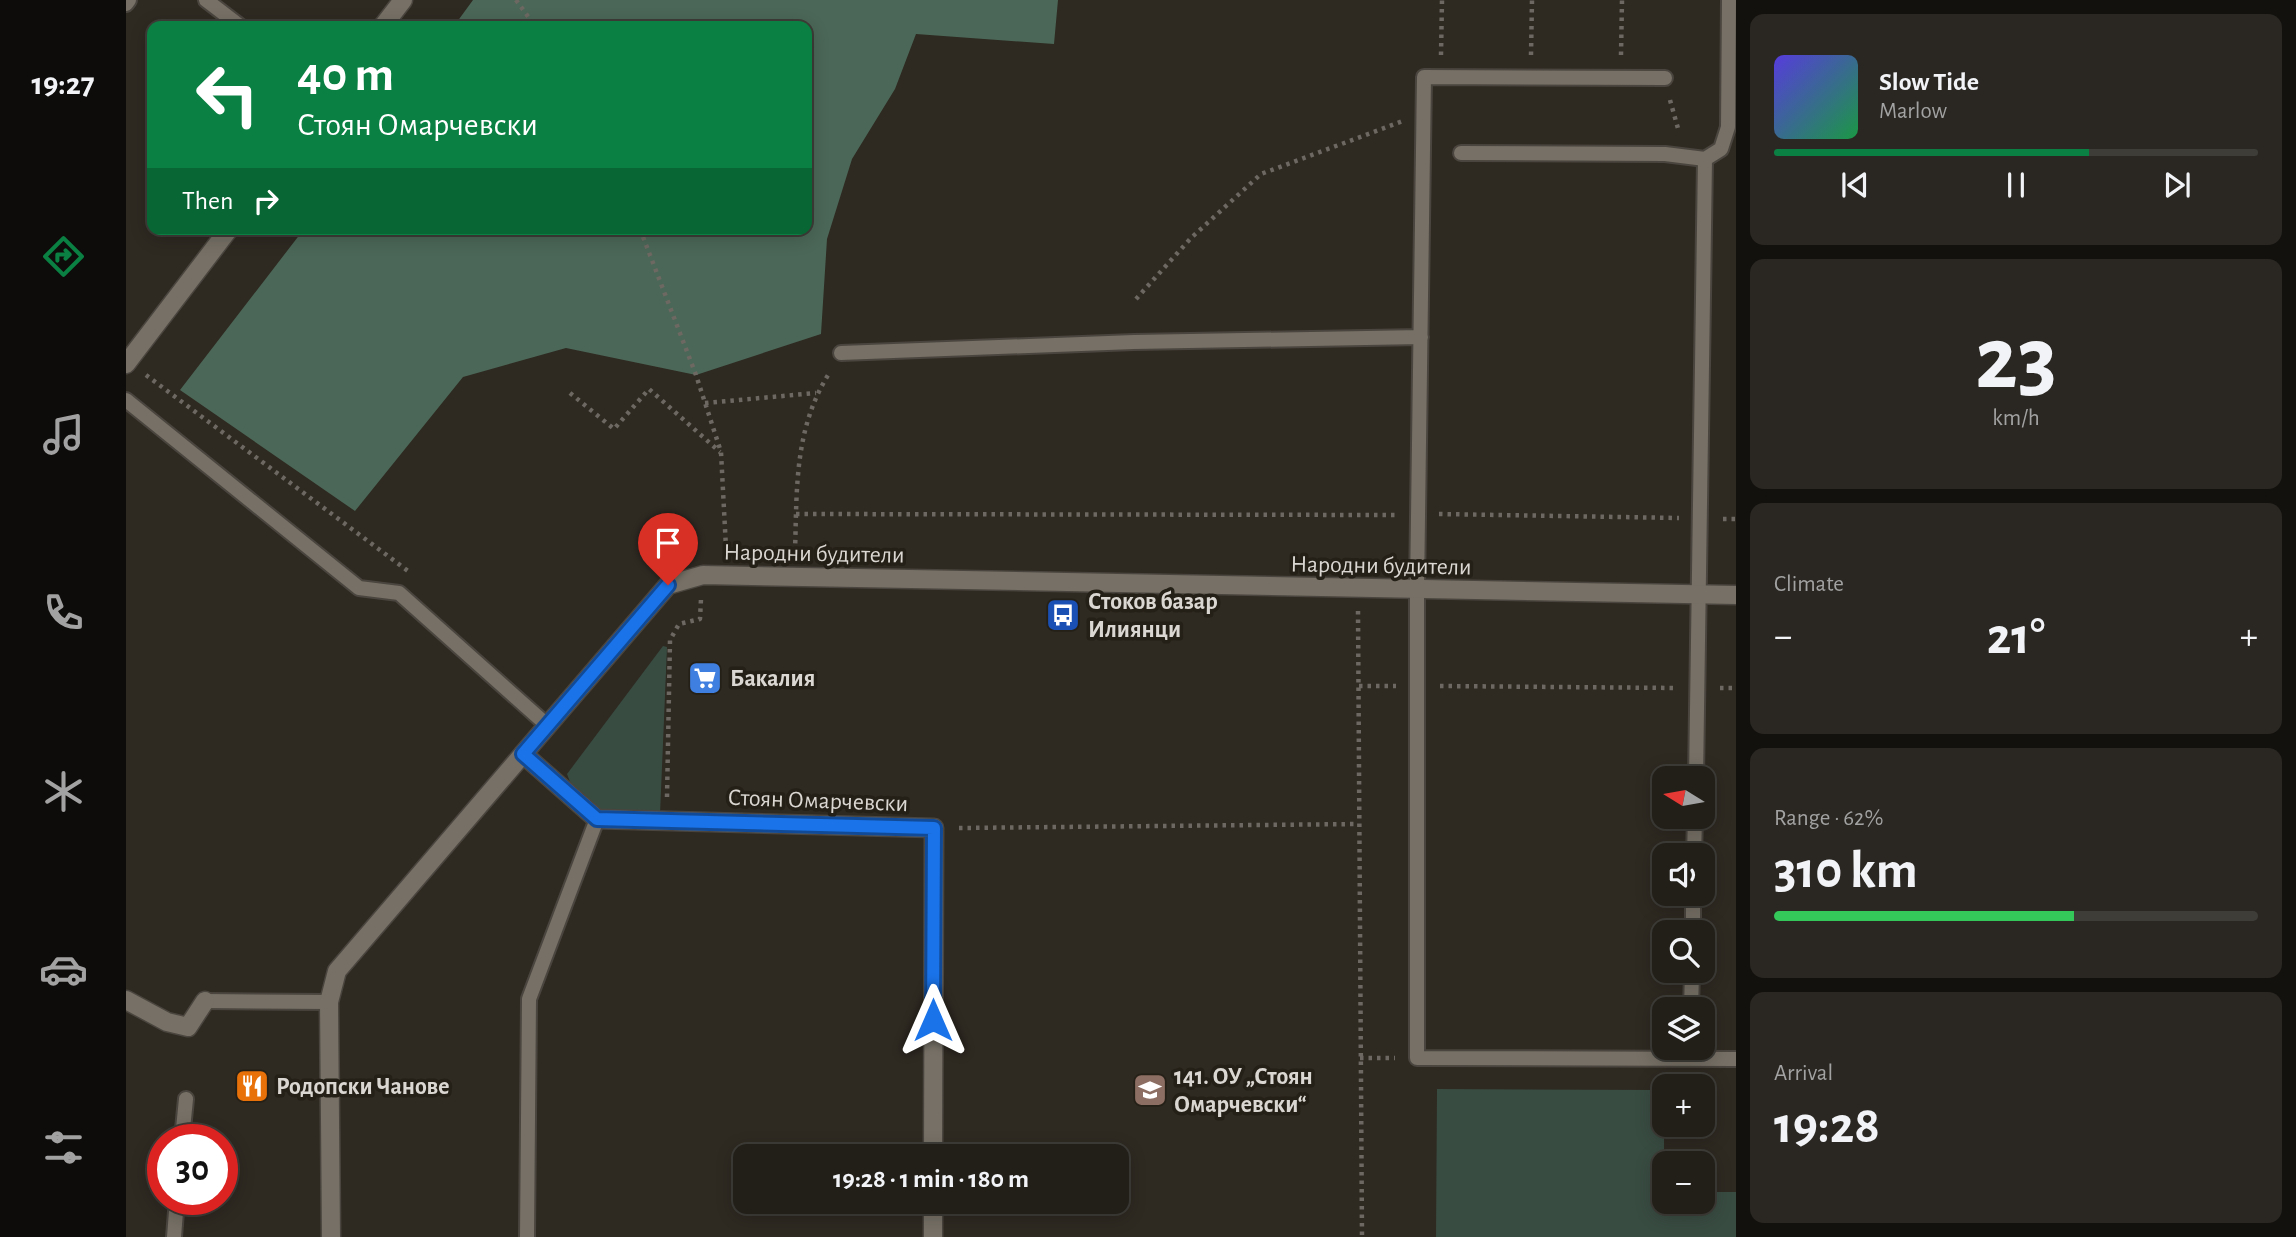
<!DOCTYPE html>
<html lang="en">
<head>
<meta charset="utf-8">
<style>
	:root { --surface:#221f19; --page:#2a2722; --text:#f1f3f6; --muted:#a2a2a2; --line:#3f3d38; --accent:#0b8043 }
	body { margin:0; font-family:"Alegreya Sans",sans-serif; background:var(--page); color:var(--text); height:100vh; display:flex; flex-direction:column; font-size:26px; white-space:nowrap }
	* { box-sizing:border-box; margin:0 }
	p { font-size:23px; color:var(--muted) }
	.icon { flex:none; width:38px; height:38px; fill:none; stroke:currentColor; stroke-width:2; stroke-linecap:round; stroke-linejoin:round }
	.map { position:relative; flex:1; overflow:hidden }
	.panel { display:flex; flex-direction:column; gap:14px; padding:14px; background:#13110e; width:560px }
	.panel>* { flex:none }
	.top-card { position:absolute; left:21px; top:21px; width:665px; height:214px; border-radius:14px; box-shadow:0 4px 18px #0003,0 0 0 2px var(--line); background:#0b8043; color:#fff; overflow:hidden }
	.needle { width:46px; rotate:281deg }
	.tools { position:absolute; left:1526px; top:766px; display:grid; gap:14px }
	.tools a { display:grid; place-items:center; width:63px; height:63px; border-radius:14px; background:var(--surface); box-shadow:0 4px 18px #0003,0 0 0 2px var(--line); font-size:35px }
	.speed { position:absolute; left:21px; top:1124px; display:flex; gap:14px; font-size:35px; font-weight:700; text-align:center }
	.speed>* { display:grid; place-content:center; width:91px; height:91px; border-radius:50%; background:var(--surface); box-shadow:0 4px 18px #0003,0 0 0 2px var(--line); line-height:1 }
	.speed .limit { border:10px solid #d22; background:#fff; color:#111 }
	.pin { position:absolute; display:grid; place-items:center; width:60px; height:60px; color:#fff; margin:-72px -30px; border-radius:50% 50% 50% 0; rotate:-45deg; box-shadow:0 0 7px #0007 }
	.pin .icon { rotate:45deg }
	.me { position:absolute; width:77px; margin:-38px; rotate:0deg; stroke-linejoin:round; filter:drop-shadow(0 0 5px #0008) }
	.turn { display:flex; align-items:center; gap:24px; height:147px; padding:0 35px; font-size:32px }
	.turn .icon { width:91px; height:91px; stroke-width:2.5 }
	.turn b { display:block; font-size:49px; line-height:60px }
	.then { display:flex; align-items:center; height:66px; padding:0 35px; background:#0003; gap:14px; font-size:26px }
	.big { font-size:52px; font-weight:700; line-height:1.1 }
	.panel .tile { flex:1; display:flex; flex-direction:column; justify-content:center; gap:10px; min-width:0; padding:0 24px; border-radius:14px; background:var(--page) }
	.panel .dial { align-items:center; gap:0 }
	.dial b { font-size:91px; line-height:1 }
	.song { display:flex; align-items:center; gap:21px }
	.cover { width:84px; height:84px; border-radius:10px; background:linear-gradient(135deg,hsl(250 70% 55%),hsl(140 70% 35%)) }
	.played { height:7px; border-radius:4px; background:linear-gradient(90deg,var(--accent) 65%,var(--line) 65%) }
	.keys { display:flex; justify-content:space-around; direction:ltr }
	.heat { display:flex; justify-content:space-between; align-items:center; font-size:38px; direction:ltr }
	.charge { height:10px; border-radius:5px; background:linear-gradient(90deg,#34c759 62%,var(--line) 0) }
	.trip { position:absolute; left:607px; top:1144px; width:396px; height:70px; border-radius:14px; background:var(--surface); box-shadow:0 4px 18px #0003,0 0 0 2px var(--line); font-weight:700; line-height:70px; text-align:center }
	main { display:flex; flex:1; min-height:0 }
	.tabs { display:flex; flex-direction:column; width:126px; justify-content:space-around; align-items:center; background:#0e0c0a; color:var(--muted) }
	.tabs .icon { width:49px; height:49px }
	.tabs .current { color:var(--accent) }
	.tabs b { font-size:32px; color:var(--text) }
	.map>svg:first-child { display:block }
	.green { fill:#394c42 }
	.forest { fill:#4b6757 }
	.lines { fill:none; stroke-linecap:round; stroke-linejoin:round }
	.lane-casing { stroke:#4a453e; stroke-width:18 }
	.street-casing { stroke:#4a453e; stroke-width:21 }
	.path { stroke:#6d6962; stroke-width:4.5; stroke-dasharray:3.5 5; stroke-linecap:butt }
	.lane { stroke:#767066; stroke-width:14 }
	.street { stroke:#767066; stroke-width:18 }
	.route-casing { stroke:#114b97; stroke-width:18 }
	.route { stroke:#1a73e8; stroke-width:12 }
	.labels { text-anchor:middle; stroke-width:7; stroke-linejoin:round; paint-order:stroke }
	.street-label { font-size:24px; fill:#dad6d1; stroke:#252017 }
	.poi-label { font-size:24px; font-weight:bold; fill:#dad6d1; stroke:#252017; text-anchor:start }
</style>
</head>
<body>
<main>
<nav class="tabs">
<b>19:27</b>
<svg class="icon current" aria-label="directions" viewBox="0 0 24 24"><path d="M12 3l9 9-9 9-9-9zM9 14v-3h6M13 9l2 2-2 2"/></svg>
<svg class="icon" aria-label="music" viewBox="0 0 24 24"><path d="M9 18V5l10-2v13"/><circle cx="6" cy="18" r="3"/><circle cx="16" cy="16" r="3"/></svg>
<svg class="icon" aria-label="phone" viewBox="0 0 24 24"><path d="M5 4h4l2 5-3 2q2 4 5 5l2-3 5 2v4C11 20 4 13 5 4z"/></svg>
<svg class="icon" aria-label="climate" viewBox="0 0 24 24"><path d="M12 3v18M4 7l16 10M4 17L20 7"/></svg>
<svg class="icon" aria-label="car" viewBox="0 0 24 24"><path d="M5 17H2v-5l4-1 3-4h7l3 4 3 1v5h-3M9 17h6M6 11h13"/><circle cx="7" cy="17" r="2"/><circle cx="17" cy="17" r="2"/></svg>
<svg class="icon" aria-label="filters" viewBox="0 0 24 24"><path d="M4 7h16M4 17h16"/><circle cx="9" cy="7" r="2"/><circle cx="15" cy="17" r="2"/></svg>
</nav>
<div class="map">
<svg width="1610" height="1237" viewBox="0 0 1610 1237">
	<rect width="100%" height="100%" fill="#2e2921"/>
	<!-- green -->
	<path class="green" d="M537 646 541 647 534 815C494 816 456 818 441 774Z
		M1311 1089 1538 1090V1202H1577V1192H1610V1237H1310Z"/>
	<!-- forest -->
	<path class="forest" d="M347 0H932L928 44 790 34 769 89 726 159 701 239 695 334 570 375 440 348 337 377 229 511 54 390 178 229H681V26H328Z"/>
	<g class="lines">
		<!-- lane casing -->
		<g class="lane-casing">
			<path id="lane" d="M80 0 114 26
				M0 4 3 0
				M1539 78 1298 77 1291 590V1058L1610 1059
				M1335 153 1539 154 1579 159
				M715 353 1008 342 1295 337
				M0 400 233 588 273 593 422 726
				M1570 779 1579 159 1595 149 1602 127 1603 0
				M1568 856 1569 817
				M1567 933V894
				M79 1001 203 1002
				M1565 1010 1566 971
				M56 1139 60 1099
				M48 1237 51 1199
				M401 1237 403 999 471 819"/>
		</g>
		<!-- street casing -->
		<g class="street-casing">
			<path id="street" d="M257 26 277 0
				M0 364 103 229
				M397 754 471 819 808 828 807 1157
				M0 1000 41 1022 62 1027 79 1001
				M205 1237 203 1002 211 971 542 585 577 575 1610 595
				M807 1237V1202"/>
		</g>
		<!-- path -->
		<path class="path" d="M390 0 409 26
			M1315 55 1316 0
			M1405 55 1406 0
			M1495 55 1496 0
			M1544 100 1553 132
			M514 229 570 375 595 452 600 548H595
			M1010 299 1065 238 1135 174 1277 121
			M20 375 282 571
			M444 393 488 429 523 389 594 452
			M579 403 690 393
			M670 514 1270 515
			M1313 514 1553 518
			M1597 519H1610
			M669 552C671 488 668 428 704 372
			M1232 611 1236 1237
			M1233 686H1270
			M1314 686 1550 688
			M1594 688H1610
			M541 797 544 640 553 624 574 619 575 599
			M833 828 1232 824
			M1234 1058H1269"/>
		<!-- lane -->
		<use href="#lane" class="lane"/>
		<!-- street -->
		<use href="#street" class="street"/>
	</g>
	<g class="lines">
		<!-- route casing -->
		<g class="route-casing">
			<path id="route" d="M542 585 397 754 471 819 808 828 807 1020"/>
		</g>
		<!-- route -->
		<use href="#route" class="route"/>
	</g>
	<!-- icons -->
	<defs>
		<g id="bus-square" transform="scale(1.75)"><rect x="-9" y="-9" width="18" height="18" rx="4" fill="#1a4fb4" stroke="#252017"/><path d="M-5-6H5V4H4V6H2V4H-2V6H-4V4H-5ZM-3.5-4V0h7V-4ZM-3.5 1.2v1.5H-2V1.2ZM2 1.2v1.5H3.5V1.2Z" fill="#fff"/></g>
		<g id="supermarket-square" transform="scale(1.75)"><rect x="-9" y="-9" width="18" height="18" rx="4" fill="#3f7fe0" stroke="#252017"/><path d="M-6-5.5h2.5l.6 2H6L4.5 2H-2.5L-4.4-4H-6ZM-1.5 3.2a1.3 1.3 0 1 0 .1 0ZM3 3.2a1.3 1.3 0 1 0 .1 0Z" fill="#fff"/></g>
		<g id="restaurant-square" transform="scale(1.75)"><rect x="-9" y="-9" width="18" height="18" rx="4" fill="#e8710a" stroke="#252017"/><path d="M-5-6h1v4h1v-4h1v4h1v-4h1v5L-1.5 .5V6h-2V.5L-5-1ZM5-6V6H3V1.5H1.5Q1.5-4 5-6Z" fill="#fff"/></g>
		<g id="school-square" transform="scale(1.75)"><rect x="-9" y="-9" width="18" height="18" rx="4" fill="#8d6e63" stroke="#252017"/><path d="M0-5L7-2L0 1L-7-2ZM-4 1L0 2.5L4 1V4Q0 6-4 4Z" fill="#fff"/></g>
	</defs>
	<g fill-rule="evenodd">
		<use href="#bus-square" x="937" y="615"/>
		<use href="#supermarket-square" x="579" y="678"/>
		<use href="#restaurant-square" x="126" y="1086"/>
		<use href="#school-square" x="1024" y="1090"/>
	</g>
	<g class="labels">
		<!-- street labels -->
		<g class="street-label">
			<text transform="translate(688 553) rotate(1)" y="8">Народни будители</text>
			<text transform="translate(1255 565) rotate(1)" y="8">Народни будители</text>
			<text transform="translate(692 800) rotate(2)" y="8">Стоян Омарчевски</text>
		</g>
		<!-- poi labels -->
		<g class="poi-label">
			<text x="962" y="609">Стоков базар<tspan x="962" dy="28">Илиянци</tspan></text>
			<text x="604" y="686">Бакалия</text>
			<text x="1048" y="1084">141. ОУ „Стоян<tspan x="1048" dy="28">Омарчевски“</tspan></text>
			<text x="150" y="1094">Родопски Чанове</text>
		</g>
	</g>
</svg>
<div class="tools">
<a><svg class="needle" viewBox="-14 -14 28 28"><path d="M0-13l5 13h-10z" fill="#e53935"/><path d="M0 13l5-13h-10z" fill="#a2a2a2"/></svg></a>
<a><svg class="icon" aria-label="sound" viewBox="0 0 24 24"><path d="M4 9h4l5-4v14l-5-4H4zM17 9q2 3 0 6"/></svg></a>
<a><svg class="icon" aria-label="search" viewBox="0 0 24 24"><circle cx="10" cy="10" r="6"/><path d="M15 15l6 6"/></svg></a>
<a><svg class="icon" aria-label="layers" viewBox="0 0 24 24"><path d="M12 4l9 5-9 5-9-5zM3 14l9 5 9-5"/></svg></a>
<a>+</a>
<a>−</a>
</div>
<div class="speed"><div class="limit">30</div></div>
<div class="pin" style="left:542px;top:585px;background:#d93025"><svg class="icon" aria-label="arrive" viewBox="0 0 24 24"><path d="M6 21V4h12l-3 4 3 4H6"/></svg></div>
<svg class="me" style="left:807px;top:1020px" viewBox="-20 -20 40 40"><path d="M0-17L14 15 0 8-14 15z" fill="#1a73e8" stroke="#fff" stroke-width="4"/></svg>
<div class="trip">19:28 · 1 min · 180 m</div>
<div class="top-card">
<div class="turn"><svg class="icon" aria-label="left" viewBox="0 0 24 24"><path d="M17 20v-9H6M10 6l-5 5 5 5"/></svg><div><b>40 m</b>Стоян Омарчевски</div></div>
<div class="then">Then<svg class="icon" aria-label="right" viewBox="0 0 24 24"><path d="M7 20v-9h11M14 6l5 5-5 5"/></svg></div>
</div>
</div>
<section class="panel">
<div class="tile">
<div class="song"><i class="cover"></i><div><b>Slow Tide</b><p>Marlow</p></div></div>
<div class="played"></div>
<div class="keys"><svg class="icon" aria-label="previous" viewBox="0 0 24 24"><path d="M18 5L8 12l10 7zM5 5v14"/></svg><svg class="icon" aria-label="pause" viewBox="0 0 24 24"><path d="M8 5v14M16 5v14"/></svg><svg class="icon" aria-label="next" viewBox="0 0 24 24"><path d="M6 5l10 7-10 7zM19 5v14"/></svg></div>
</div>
<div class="tile dial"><b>23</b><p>km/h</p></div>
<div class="tile"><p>Climate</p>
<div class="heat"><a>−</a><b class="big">21°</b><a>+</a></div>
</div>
<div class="tile"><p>Range · 62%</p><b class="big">310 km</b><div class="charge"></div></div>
<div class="tile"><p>Arrival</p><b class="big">19:28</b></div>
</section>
</main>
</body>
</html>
